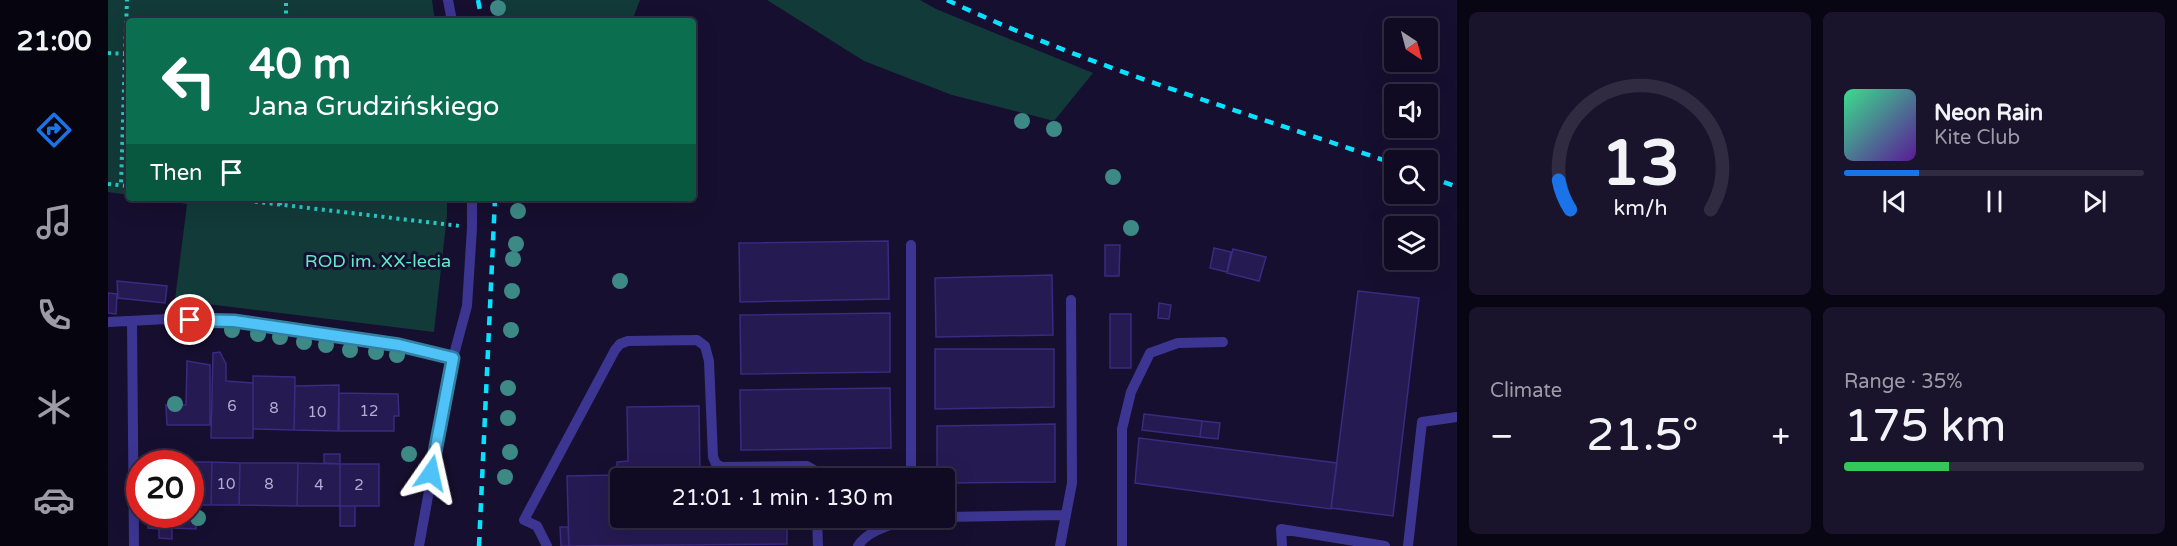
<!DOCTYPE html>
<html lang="en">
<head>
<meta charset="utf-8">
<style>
	:root { --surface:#100b23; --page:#19142b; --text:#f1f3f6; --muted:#9c9ba6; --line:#302b41; --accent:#1a73e8 }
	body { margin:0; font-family:"Varela Round",sans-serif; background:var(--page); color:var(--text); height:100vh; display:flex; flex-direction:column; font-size:22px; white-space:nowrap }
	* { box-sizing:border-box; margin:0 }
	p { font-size:20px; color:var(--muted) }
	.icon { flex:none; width:33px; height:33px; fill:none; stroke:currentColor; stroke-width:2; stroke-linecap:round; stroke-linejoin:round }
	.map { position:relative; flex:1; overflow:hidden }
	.details { display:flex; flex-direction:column; gap:12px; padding:12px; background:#090613; width:720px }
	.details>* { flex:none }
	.guide { position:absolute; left:18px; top:18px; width:570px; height:183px; border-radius:6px; box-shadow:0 6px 24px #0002,0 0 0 2px var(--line); background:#0b6e4f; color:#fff; overflow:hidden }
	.needle { width:39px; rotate:144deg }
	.controls { position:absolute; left:1276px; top:18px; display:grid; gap:12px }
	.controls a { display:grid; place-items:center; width:54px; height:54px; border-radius:6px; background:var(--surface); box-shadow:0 6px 24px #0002,0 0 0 2px var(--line); font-size:30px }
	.speed { position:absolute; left:18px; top:450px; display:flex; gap:12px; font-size:30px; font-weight:700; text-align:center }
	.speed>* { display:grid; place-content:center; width:78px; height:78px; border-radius:50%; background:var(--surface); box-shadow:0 6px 24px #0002,0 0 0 2px var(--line); line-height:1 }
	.speed .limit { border:9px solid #d22; background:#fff; color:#111 }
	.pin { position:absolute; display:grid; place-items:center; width:51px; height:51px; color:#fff; margin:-26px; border:3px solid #fff; border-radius:50%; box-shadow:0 2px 6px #0007 }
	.me { position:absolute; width:66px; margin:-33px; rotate:11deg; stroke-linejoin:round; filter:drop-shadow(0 0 4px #0008) }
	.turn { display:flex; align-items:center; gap:21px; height:126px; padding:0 24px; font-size:27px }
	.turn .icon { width:78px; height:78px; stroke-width:2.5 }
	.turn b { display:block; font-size:42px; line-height:51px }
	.then { display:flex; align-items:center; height:57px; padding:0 24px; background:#0003; gap:12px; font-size:22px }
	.big { font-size:45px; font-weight:600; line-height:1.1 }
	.details .widget { flex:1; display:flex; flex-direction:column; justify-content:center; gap:9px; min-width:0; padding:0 21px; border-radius:9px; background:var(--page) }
	.details .dial { align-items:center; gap:0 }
	.dial svg { height:156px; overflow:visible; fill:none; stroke:var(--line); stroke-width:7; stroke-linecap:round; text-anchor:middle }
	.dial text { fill:var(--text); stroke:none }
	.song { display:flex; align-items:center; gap:18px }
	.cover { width:72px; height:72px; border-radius:9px; background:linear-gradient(135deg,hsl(150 70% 55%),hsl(270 70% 35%)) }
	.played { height:6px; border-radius:3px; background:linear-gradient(90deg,var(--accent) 25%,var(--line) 25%) }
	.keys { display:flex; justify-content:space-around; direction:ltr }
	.heat { display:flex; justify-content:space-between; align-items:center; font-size:33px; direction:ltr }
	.charge { height:9px; border-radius:4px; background:linear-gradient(90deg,#34c759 35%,var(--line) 0) }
	.details .tiles { flex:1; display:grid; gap:12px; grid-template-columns:repeat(2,1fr) }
	.trip { position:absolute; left:502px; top:468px; width:345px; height:60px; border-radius:6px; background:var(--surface); box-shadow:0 6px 24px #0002,0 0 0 2px var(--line); font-weight:600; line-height:60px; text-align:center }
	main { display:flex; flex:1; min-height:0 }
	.tab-bar { display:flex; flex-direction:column; width:108px; justify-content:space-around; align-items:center; background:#06040e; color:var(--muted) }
	.tab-bar .icon { width:42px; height:42px }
	.tab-bar .active { color:var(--accent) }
	.tab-bar b { font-size:27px; color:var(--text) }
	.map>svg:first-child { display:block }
	.green { fill:#123a39 }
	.building { fill:#261a52; stroke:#3c2980; stroke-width:1.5 }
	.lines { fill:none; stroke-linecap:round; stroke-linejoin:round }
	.path { stroke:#25ccc5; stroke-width:4; stroke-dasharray:3 4.5; stroke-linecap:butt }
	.service { stroke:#3c3692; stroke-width:10 }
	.rail { stroke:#0ae1ff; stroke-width:4.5; stroke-dasharray:9 8; stroke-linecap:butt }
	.tree { fill:#3d8985 }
	.route-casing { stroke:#337fa1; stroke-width:15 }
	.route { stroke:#4fc3f7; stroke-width:10 }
	.labels { text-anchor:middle; stroke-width:6; stroke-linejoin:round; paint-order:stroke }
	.number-label { font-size:15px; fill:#b3add4 }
	.park-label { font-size:18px; fill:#5deccb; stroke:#160f2f }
</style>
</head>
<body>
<main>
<nav class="tab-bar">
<b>21:00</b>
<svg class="icon active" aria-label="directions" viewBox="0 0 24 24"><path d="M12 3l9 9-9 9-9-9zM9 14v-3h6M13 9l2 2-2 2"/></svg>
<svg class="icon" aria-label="music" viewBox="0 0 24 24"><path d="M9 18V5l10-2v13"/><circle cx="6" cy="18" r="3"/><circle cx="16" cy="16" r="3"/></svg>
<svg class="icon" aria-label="phone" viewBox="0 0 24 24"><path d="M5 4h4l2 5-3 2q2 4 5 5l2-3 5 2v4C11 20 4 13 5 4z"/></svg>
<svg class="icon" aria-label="climate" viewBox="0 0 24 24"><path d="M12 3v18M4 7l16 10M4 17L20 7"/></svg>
<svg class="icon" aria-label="car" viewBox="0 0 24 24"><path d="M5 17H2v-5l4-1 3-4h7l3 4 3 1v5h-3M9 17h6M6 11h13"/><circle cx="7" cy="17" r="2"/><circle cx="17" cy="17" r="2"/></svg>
</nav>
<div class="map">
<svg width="1349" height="546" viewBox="0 0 1349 546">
	<rect width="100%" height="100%" fill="#160f2f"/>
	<!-- green -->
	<path class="green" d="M0 0H324L327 21H21V195L0 192Z
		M394 0H532L524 21H393Z
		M659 0H812L828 9 985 73 946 121 844 95 756 61Z
		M40 198H339V215L326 332 67 300 79 204Z"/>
	<!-- building -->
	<path class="building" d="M780 241 781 299 632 302 631 243Z
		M997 245H1012L1011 276H997Z
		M1106 248 1123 252 1119 272 1102 268Z
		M1125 249 1158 257 1151 281 1119 273Z
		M944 275 945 335 828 337 827 278Z
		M9 281 59 286 57 303 10 298Z
		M1250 291 1311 298 1285 516 1223 508Z
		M0 293 9 294 8 314 0 313Z
		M1051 303 1063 305 1061 319 1050 318Z
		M782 313V372L633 374 632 315Z
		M1002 314H1023V368H1002Z
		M827 349H946V407L827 409Z
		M112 352 118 364V381L145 383V438H103L105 353Z
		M79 361 102 365V425H59L58 405H78Z
		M145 376 187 377 186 430 145 429Z
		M231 385 230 431 186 430 187 386Z
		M782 388 783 448 633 450 632 390Z
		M231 393 290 394 291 416H286V431H231Z
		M591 406 592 474 677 472V478H513V518H691V524H679V544L461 546 459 476 509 475V462L520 461 519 407Z
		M1036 414 1094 421 1092 437 1034 430Z
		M1094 421 1112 423 1110 439 1092 437Z
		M947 424V482L837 483V478H829V426Z
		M1031 438 1229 463 1223 509 1027 483Z
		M43 453H60V464H42Z
		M216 454H232V464L216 463Z
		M62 462H104L103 505H82V464Z
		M104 462 132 463 131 505H103Z
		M132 463H190L189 506 131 505Z
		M190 463 232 464V506H189Z
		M232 464H271V506H232Z
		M232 506H247V526H232Z
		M82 509H88V520H62V514H82Z
		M41 517H51V529L40 528Z
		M51 520H88V529L64 528V539L51 538Z
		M452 527H460L461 546H453Z"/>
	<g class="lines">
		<!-- path -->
		<path class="path" d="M178 21V0
			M0 53 17 54 13 185
			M17 54 19 0
			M0 184 21 186
			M117 198 352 226
			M172 205 173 198"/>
		<!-- service -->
		<path class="service" d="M340 0 344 21
			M803 245V478
			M0 322 60 319 126 321 291 345 345 358
			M24 322 26 546
			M837 517 957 515
			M709 518 710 546
			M311 546 345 358 359 306 364 228V198
			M439 546 429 526 416 520 507 350 512 344 520 341 589 340 597 346 601 361 605 457 608 464 614 467 699 466 706 470 709 478
			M750 546C759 530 787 524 803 518
			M952 546 964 483 963 300
			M1014 546V429L1023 392 1042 353 1070 343 1115 342
			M1174 546 1173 529 1277 546
			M1300 546 1314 422 1349 417"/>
		<!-- rail -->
		<path class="rail" d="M370 0 374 21
			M839 0C983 68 1137 112 1287 164
			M1320 176 1349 187
			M371 546 387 198"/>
	</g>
	<!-- trees -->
	<g class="tree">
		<circle cx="390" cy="8" r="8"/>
		<circle cx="914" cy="121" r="8"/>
		<circle cx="946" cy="129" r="8"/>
		<circle cx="1005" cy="177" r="8"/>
		<circle cx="410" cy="211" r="8"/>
		<circle cx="1023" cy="228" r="8"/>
		<circle cx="408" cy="244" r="8"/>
		<circle cx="405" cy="259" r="8"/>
		<circle cx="512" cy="281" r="8"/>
		<circle cx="404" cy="291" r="8"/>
		<circle cx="124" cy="330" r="8"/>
		<circle cx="403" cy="330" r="8"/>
		<circle cx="150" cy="334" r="8"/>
		<circle cx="172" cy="337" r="8"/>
		<circle cx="196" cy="342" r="8"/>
		<circle cx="218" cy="345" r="8"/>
		<circle cx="242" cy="350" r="8"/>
		<circle cx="268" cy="352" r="8"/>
		<circle cx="289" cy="355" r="8"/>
		<circle cx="400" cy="388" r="8"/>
		<circle cx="67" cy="404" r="8"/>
		<circle cx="400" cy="418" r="8"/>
		<circle cx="402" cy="452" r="8"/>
		<circle cx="301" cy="454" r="8"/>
		<circle cx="397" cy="477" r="8"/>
		<circle cx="90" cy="518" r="8"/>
	</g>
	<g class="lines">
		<!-- route casing -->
		<g class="route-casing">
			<path id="route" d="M82 320 126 321 291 345 345 358 323 473"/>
		</g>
		<!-- route -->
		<use href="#route" class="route"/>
	</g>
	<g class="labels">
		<!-- number labels -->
		<g class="number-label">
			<text x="124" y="411">6</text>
			<text x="166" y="413">8</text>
			<text x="261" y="416">12</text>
			<text x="209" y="417">10</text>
			<text x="118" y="489">10</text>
			<text x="161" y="489">8</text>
			<text x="211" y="490">4</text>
			<text x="251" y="490">2</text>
		</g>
		<!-- park labels -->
		<g class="park-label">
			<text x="270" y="267">ROD im. XX-lecia</text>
		</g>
	</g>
</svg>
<div class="controls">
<a><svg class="needle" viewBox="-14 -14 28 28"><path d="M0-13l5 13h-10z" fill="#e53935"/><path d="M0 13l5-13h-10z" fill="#9c9ba6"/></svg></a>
<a><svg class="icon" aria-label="sound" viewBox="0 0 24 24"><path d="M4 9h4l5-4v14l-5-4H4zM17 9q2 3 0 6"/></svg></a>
<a><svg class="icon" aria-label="search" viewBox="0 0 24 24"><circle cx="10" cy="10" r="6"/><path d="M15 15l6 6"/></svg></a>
<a><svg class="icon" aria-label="layers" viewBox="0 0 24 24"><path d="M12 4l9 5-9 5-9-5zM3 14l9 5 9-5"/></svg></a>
</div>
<div class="speed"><div class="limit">20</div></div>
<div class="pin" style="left:82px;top:320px;background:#d93025"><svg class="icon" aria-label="arrive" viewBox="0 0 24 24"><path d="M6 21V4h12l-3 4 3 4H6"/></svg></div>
<svg class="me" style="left:323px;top:473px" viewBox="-20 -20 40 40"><path d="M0-17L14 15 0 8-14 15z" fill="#4fc3f7" stroke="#fff" stroke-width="4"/></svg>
<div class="trip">21:01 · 1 min · 130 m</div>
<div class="guide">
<div class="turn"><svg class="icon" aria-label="left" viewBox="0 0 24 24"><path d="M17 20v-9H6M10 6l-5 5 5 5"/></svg><div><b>40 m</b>Jana Grudzińskiego</div></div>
<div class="then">Then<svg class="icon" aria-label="arrive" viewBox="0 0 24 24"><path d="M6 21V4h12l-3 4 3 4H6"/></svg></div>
</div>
</div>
<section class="details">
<div class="tiles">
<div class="widget dial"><svg viewBox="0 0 100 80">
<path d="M14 69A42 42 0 1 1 86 69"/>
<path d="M14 69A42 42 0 0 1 8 54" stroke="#1a73e8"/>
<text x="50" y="56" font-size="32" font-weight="700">13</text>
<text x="50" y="72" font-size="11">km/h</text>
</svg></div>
<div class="widget">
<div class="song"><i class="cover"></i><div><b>Neon Rain</b><p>Kite Club</p></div></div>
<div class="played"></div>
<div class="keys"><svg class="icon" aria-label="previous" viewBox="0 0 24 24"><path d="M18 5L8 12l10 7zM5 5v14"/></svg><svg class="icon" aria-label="pause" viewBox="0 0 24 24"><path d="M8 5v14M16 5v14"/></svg><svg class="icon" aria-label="next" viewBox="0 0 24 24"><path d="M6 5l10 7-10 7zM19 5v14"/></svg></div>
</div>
<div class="widget"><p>Climate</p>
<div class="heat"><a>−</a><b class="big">21.5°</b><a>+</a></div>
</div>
<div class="widget"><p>Range · 35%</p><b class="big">175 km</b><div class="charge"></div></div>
</div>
</section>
</main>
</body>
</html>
